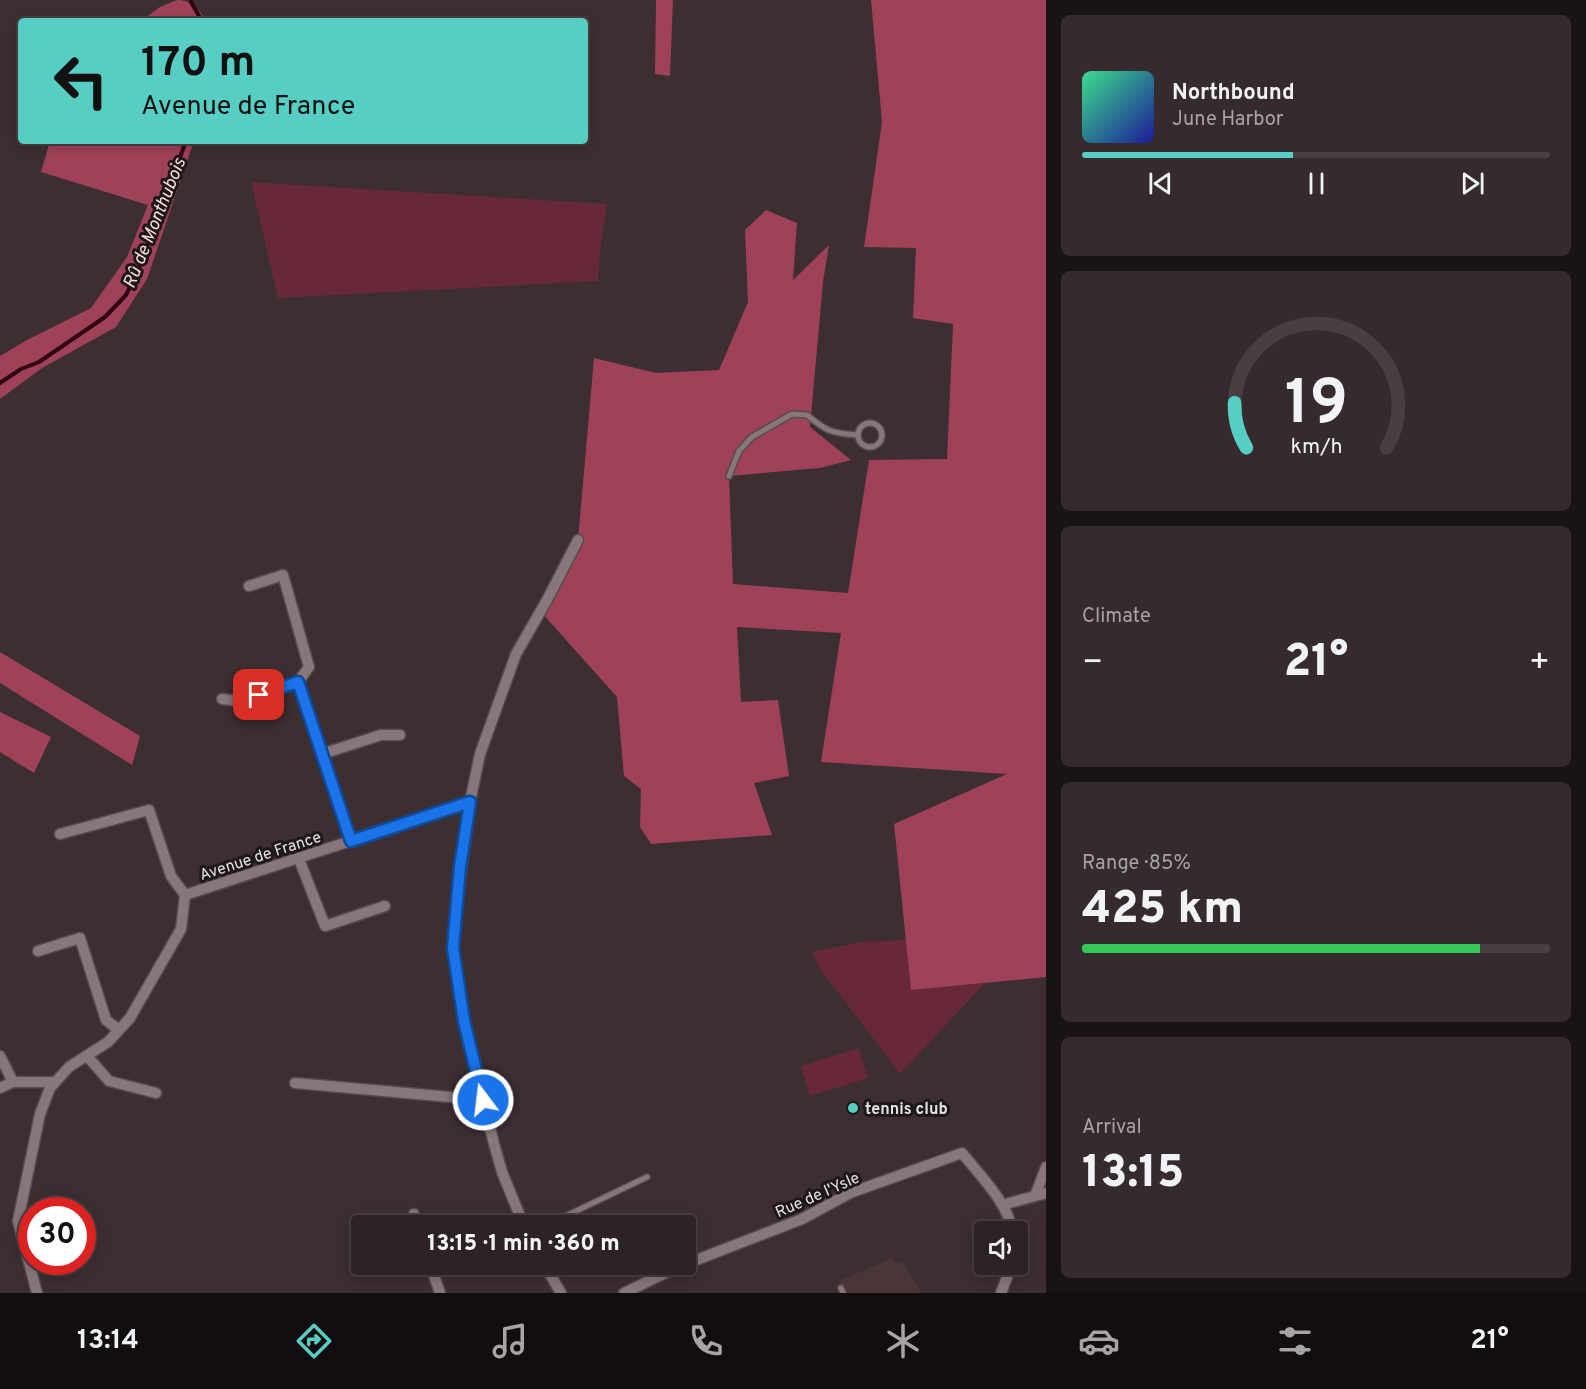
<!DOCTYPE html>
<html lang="en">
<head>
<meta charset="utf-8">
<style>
	:root { --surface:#2d2225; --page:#352a2d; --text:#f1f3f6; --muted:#a7a4a7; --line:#483f42; --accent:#56cec3 }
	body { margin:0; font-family:Overpass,sans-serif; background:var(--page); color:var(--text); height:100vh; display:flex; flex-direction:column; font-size:22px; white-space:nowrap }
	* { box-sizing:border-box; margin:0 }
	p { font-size:20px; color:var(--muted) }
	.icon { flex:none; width:33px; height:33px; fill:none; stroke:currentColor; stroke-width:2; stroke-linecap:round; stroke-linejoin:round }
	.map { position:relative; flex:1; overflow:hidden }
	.sheet { display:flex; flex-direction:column; gap:15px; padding:15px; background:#191314; width:540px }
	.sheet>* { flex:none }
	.hud { position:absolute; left:18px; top:18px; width:570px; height:126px; border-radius:6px; box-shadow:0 3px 15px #0003,0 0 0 2px var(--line); background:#56cec3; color:#111; overflow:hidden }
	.fabs { position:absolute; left:974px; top:1221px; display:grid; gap:12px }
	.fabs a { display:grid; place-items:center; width:54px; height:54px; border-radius:6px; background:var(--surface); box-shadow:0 3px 15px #0003,0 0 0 2px var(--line); font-size:30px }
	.speed { position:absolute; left:18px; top:1197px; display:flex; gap:12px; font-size:30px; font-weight:700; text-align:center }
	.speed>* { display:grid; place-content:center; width:78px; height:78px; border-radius:50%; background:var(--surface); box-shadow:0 3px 15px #0003,0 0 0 2px var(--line); line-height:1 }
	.speed .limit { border:9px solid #d22; background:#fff; color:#111 }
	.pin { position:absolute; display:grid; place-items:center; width:51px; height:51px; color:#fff; margin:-26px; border-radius:12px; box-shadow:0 3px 9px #0006 }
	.me { position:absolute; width:66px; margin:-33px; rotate:345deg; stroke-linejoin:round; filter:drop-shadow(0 0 4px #0008) }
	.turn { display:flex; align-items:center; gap:21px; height:126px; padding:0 24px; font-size:27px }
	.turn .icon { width:78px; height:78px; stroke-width:2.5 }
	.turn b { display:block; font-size:42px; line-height:51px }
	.big { font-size:45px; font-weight:800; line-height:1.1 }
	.sheet .card { flex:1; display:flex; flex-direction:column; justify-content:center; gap:9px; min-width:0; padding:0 21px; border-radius:9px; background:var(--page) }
	.sheet .dial { align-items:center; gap:0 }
	.dial svg { height:156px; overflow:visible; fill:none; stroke:var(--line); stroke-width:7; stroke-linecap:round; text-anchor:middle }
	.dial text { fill:var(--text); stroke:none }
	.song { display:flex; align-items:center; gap:18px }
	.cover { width:72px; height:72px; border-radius:9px; background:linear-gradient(135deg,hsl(150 70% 55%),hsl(240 70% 35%)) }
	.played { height:6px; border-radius:3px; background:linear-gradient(90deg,var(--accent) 45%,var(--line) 45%) }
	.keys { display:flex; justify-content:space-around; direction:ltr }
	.heat { display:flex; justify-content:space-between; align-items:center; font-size:33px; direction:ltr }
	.charge { height:9px; border-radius:4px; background:linear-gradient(90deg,#34c759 85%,var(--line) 0) }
	.trip { position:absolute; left:351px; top:1215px; width:345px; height:60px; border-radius:6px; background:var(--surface); box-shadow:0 3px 15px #0003,0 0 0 2px var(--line); font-weight:800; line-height:60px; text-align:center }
	.tab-bar { display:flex; height:96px; justify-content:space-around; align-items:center; background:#120e0f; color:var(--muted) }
	.tab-bar .icon { width:42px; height:42px }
	.tab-bar .selected { color:var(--accent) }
	.tab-bar b { font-size:27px; color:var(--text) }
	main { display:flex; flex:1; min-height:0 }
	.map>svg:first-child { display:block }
	.built { fill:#4a3639 }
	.green { fill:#672939 }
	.forest { fill:#9f4159 }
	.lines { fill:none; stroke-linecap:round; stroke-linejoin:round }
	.stream { stroke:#320312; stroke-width:4 }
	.lane-casing { stroke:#564b4d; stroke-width:8 }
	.street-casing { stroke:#564b4d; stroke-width:13 }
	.lane { stroke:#87777a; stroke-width:5 }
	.street { stroke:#87777a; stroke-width:10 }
	.route-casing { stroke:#114b97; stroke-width:15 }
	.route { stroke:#1a73e8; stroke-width:10 }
	.poi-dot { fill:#56cec3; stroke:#1e1819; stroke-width:2 }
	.labels { text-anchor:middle; stroke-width:6; stroke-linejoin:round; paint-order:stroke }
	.street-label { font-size:16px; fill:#eae1e2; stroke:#1e1819 }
	.poi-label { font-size:16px; font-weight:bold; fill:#eae1e2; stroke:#1e1819; text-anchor:start }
	.water-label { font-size:18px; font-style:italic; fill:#f8dce1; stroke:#1e1819 }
</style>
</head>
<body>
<main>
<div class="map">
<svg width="1046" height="1293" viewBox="0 0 1046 1293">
	<rect width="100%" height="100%" fill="#3c2e31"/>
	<!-- built -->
	<path class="built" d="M892 1258 897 1264 902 1261 922 1293H847L839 1281Z"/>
	<!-- green -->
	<path class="green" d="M251 182 607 204 600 252 598 281 278 298Z
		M906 940 911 990 985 983 900 1074 821 970 811 952 861 942Z
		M859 1048 868 1078 810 1096 801 1066Z"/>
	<!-- forest -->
	<path class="forest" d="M177 0C192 0 199 9 206 21H141L160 7Z
		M656 0H673L670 76 655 74Z
		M871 0H1046V977L911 990 894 824 1007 774 821 762 841 633 737 627 741 702 778 700 789 776 754 783 772 835 651 844 640 827 641 789 624 776 617 697 541 612 578 540 594 358 656 373 719 370 748 302 745 230 766 210 797 223 793 280 829 245 823 282 810 427 851 460 820 468 729 476 733 584 848 593 869 460 947 459 953 324 913 318 916 248 864 247 882 122Z
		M50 141H194L147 279 116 327 42 368 0 399V356L27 340 91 308 127 257 148 205 41 172Z
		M0 652 140 736 132 765 0 683Z
		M0 712 51 737 34 773 0 752Z"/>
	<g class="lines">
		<!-- stream -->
		<path class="stream" d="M191 2 202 21
			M0 383 21 369 39 362 105 317 126 295 137 273 186 141"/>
		<!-- lane casing -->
		<g class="lane-casing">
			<path id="lane" d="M858 435a12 12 0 1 1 24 0a12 12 0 1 1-24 0Z
				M729 476 739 451 752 437 792 414 807 415C826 431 831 433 857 435
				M545 1226 647 1177
				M841 1288 843 1293"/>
		</g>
		<!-- street casing -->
		<g class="street-casing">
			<path id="street" d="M249 586 283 575 309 667 298 682 351 841
				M222 699 239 701 298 682
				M322 754 381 735H400
				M60 834 149 810 171 876 185 895
				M299 859 325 926 385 906
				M38 951 80 938 106 1020 119 1030
				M0 1056 13 1082H55
				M87 1056 109 1081 156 1093
				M295 1083 483 1100
				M0 1088 13 1082
				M1035 1196 1046 1167
				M1002 1205 1046 1193
				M414 1214 418 1226
				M524 1226 502 1172 494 1144 464 1021 453 948 455 919 470 802 480 754 516 654 547 600 578 540
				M430 1264 440 1293
				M544 1264 561 1293
				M686 1264 802 1219 850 1193 962 1153C979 1174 1010 1205 1012 1232
				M37 1293 18 1221 40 1114 50 1088 69 1067 108 1042 130 1018 181 929 185 895 470 802
				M624 1293 684 1264
				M1001 1293 1012 1264"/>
		</g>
		<!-- lane -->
		<use href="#lane" class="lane"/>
		<!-- street -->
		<use href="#street" class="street"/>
	</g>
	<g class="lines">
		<!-- route casing -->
		<g class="route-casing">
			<path id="route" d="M259 695 298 682 351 841 470 802 460 867 453 948 464 1021 483 1100"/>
		</g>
		<!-- route -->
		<use href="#route" class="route"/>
	</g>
	<!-- markers -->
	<circle class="poi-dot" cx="853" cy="1108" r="6"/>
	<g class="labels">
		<!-- street labels -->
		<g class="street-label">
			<text transform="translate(260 855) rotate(-18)" y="6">Avenue de France</text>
			<text transform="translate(817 1194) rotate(-24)" y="6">Rue de l'Ysle</text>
		</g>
		<!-- poi labels -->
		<g class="poi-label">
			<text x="865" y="1114">tennis club</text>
		</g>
		<!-- water labels -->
		<g class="water-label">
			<text transform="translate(154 223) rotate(-68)" y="6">Rû de Monthubois</text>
		</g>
	</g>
</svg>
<div class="fabs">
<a><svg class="icon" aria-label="sound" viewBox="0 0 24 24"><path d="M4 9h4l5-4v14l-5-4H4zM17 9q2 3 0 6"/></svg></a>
</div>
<div class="speed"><div class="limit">30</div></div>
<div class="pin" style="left:259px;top:695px;background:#d93025"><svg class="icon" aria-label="arrive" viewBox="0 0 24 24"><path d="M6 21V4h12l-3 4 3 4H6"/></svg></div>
<svg class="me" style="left:483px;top:1100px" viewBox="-20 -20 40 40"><circle r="17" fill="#1a73e8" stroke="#fff" stroke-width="3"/><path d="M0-11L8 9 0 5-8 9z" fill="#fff"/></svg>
<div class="trip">13:15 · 1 min · 360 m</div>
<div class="hud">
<div class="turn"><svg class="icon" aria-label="left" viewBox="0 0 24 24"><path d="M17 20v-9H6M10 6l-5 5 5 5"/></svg><div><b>170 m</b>Avenue de France</div></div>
</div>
</div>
<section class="sheet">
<div class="card">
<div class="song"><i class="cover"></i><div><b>Northbound</b><p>June Harbor</p></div></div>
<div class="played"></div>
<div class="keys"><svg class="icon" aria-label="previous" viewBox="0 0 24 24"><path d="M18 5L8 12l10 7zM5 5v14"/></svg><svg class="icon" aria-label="pause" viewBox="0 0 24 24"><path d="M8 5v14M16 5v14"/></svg><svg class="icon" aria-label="next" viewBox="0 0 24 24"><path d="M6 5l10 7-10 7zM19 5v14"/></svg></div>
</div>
<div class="card dial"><svg viewBox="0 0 100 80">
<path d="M14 69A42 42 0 1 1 86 69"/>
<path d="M14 69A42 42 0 0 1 8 46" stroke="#56cec3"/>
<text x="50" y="56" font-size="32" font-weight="700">19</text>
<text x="50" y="72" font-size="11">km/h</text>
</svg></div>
<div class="card"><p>Climate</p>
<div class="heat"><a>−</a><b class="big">21°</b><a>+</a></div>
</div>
<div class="card"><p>Range · 85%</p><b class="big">425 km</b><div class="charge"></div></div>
<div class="card"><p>Arrival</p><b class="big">13:15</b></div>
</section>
</main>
<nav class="tab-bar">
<b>13:14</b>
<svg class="icon selected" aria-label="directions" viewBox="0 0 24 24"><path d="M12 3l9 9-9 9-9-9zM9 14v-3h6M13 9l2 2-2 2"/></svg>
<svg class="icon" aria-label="music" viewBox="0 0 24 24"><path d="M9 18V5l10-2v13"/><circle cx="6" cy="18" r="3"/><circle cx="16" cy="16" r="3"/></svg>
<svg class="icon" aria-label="phone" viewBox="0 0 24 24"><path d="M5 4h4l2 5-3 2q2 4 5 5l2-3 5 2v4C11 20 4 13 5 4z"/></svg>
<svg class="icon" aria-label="climate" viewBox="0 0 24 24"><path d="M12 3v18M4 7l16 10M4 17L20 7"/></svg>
<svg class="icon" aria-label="car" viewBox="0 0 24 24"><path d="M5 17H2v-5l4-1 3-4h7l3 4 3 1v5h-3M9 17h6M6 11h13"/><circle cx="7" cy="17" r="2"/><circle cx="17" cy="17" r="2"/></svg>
<svg class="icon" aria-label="filters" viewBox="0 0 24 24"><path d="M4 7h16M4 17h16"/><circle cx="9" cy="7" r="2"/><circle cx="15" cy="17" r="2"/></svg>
<b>21°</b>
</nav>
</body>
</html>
